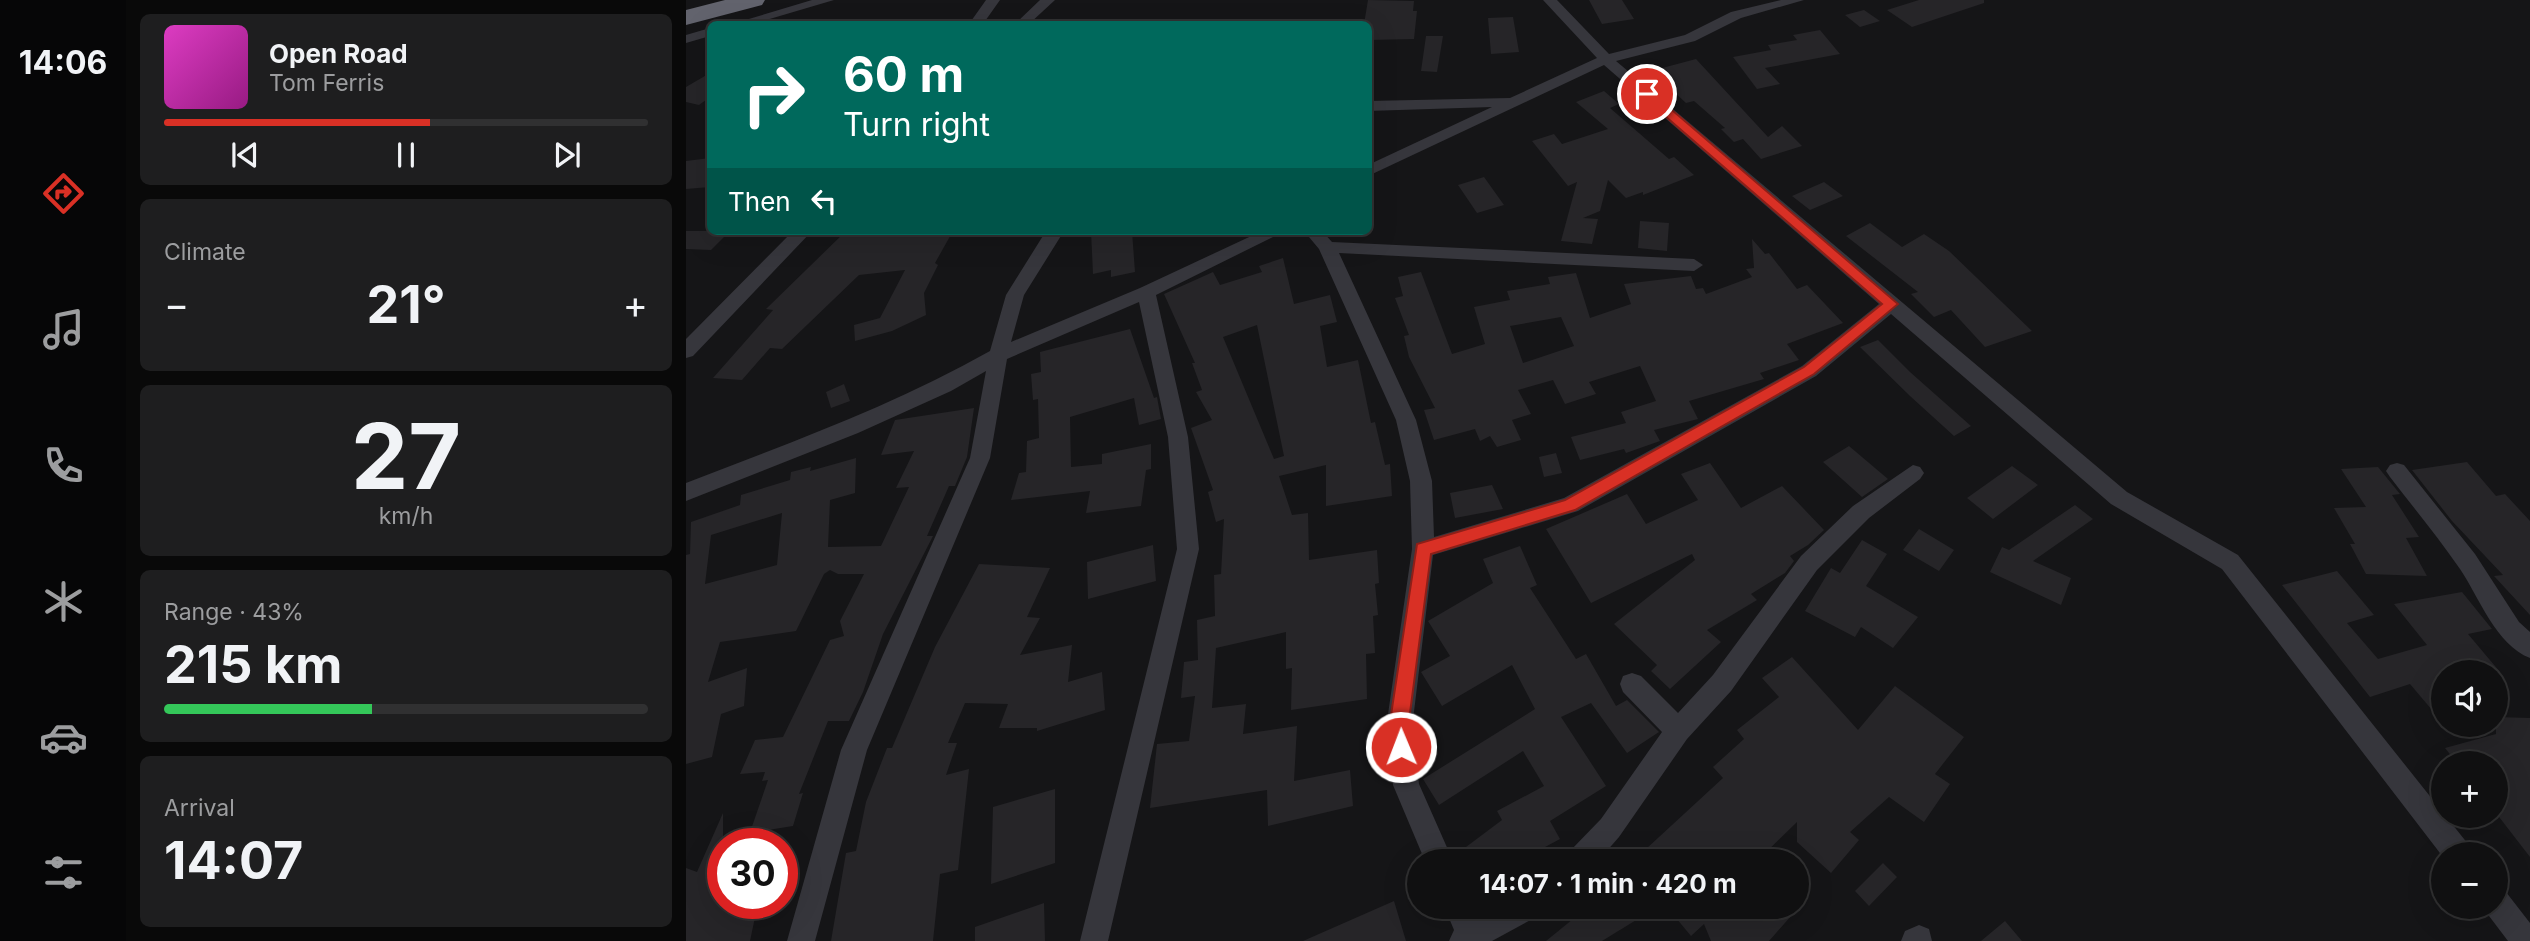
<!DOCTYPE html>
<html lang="en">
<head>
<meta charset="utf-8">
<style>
	:root { --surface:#101011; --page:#1e1e1f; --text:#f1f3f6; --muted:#9c9d9f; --line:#303031; --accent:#d93025 }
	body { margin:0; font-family:Inter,sans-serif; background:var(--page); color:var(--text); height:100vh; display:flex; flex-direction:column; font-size:26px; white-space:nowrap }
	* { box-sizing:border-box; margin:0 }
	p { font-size:23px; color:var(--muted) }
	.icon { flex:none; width:38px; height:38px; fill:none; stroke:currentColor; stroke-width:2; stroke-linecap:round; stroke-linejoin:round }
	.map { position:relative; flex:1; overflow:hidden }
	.panel { display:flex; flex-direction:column; gap:14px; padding:14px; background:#090909; width:560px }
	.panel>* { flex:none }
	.banner { position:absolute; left:21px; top:21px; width:665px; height:214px; border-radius:10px; box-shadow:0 7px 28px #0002,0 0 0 2px var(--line); background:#00695c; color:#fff; overflow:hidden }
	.controls { position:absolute; left:1745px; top:660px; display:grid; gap:14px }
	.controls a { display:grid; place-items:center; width:77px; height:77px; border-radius:50%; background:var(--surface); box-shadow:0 7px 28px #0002,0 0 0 2px var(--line); font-size:35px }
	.speed { position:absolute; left:21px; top:828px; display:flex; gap:14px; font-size:35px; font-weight:700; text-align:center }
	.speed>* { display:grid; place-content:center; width:91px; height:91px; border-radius:50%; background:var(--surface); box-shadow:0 7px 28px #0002,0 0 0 2px var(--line); line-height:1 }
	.speed .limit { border:10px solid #d22; background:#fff; color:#111 }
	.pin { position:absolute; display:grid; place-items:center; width:60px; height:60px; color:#fff; margin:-30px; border:4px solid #fff; border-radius:50%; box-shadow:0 2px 7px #0007 }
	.me { position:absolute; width:77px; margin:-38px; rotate:359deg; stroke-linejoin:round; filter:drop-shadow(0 0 5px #0008) }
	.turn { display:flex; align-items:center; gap:24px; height:147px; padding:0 21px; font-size:32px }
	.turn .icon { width:91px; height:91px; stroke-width:2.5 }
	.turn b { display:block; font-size:49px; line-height:60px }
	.then { display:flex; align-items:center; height:66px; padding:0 21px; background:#0003; gap:14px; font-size:26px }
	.big { font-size:52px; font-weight:700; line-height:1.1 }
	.panel .card { flex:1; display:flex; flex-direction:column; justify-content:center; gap:10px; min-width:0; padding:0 24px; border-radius:10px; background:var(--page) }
	.panel .dial { align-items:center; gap:0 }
	.dial b { font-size:91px; line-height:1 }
	.song { display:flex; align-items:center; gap:21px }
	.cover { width:84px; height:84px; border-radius:10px; background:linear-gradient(135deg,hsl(310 70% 55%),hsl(310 70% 35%)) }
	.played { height:7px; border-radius:4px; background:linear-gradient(90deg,var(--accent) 55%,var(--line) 55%) }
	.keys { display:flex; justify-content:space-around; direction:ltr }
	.heat { display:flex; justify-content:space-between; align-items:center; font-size:38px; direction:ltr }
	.charge { height:10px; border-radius:5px; background:linear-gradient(90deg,#34c759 43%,var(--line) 0) }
	.trip { position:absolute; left:721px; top:849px; width:402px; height:70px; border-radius:35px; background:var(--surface); box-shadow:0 7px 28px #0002,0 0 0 2px var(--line); font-weight:700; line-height:70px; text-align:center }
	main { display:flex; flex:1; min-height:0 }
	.dock { display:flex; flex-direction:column; width:126px; justify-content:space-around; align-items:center; background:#060607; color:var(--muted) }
	.dock .icon { width:49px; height:49px }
	.dock .selected { color:var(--accent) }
	.dock b { font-size:32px; color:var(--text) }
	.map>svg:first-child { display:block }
	.building { fill:#262528; fill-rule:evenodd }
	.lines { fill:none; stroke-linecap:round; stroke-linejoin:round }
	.street { fill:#36363c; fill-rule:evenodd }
	.highway { fill:#62636d; fill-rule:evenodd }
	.route { fill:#d93025; stroke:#8d1f18; stroke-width:2 }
</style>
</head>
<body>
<main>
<nav class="dock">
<b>14:06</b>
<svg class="icon selected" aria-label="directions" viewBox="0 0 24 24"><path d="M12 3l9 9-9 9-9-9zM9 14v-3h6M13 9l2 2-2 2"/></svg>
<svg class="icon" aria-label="music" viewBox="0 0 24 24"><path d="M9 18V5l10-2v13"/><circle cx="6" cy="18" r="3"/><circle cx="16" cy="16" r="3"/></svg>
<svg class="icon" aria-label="phone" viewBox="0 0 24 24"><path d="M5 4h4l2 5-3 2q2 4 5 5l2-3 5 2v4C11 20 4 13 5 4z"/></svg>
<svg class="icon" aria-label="climate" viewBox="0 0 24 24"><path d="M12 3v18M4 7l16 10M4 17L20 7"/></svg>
<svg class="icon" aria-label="car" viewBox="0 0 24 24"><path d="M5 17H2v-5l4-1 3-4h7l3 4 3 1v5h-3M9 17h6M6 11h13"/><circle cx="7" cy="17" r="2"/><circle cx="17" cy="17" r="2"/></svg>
<svg class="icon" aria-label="filters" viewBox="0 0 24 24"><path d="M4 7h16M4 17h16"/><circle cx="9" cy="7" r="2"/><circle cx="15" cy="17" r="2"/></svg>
</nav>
<section class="panel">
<div class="card">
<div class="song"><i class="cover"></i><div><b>Open Road</b><p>Tom Ferris</p></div></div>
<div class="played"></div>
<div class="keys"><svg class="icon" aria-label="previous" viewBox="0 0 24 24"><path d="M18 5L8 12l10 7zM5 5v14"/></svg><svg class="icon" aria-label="pause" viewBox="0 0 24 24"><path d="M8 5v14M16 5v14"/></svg><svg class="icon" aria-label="next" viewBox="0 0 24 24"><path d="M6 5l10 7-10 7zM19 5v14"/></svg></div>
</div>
<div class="card"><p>Climate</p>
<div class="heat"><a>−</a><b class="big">21°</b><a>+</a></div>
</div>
<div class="card dial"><b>27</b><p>km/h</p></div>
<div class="card"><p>Range · 43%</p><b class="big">215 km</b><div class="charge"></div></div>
<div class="card"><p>Arrival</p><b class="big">14:07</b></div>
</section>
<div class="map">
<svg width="1844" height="941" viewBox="0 0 1844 941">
	<rect width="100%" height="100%" fill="#151517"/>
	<!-- building -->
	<path class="building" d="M682 0 728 1 727 11H731L728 39 682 40V24H678Z
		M903 0H936L948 19 916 24Z
		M1233 0H1298V3L1226 27 1201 10Z
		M1178 10 1194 21 1174 27 1159 15Z
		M827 17 833 52 805 54 802 18Z
		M1134 30 1154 54 1079 68 1094 84 1071 89 1047 57 1085 50 1082 45 1111 40 1107 35Z
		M740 36H757L751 72 735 71Z
		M1010 59 1082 137 1096 126 1116 146 1075 159 1057 139 1048 142 1035 129 1039 128 1008 101 1000 103 965 71Z
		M24 73V97L13 105 0 102V87Z
		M918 91 933 104 924 108 983 159 988 157 1008 175 957 195V192L940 198 922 180 914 211 897 218 912 219 906 244 875 241 891 182 882 186 846 141 868 134 876 144 922 129 890 102Z
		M24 158V187L0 189V161Z
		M798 177 818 205 791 213 772 185Z
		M1138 182 1157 196 1124 210 1106 196Z
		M954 221 983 223 981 251 952 248Z
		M1184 223 1216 247 1238 234 1263 251 1346 331 1299 347 1265 310 1248 317 1225 294 1232 292 1160 236Z
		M0 231H44L25 250 0 249Z
		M160 231H267L249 263 252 265 238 293 240 315 206 331 169 341 168 325 194 318 219 270 173 275 96 349 84 348 56 380 27 378 87 310 80 309Z
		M405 231H446L449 272 425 277V270L407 274Z
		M1066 239 1079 254 1083 253 1111 289 1121 285 1157 323 1101 344 1113 360 1074 373 1078 379 1003 401 1012 419 968 430 974 441 940 453 938 449 894 460 885 437 940 423 935 412 970 401 954 366 903 382 910 394 879 404 867 380 832 390 845 414 826 420 835 440 811 447 804 436 794 441 789 429 748 440 738 410 749 408 723 357 718 336 723 335 709 298 717 296 712 277 735 272 766 354 799 344 788 307 824 300 821 291 864 284 862 277 890 273 904 318 945 304 938 284 1005 276 1010 289 1017 288 1020 294 1066 277 1060 269 1068 268ZM875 317 888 346 837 363 824 326Z
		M597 258 608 304 644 295 651 322 634 326 641 367 672 360 685 423 689 422 699 465 704 464 706 496 640 506V465L593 476 606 515 622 513 623 560 691 550 693 583 689 584 692 615 687 616 689 653 680 654 681 699 605 710 606 668 600 669V632L530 648 526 708 560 704 557 734 611 726 608 781 664 770 667 806 582 826 581 790 464 808 471 744 503 741 509 696 495 698 498 662 512 660 511 620 529 616 528 575 535 574 538 519 530 522 522 492 527 490 505 428 526 420 510 392 516 390 506 363H509L478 294 527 272 534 285 576 272 573 266ZM571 325 598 456 588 459 537 337Z
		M444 329 468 398 471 397 475 419 453 425 448 398 384 417 385 467 416 464V454L465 444V469L460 470 455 506 400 513 404 491 325 500 333 473 340 472 341 441 353 438 352 399 347 400 345 374 355 372 354 352Z
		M1192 340 1224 372 1285 426 1268 436 1224 396 1174 347Z
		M158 384 164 401 145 408 140 392Z
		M288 408 281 457 269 486H263L241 536H247L197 634 177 692 163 721H142L113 794 117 793 107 826 82 830 78 844H60L82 780 76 781 79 772 54 774 69 740 97 737 144 640 158 636 154 621 178 574H152L144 570 138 574 110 631 34 642 22 682 61 668 58 706 35 714 26 757 0 764V555L4 554 5 522 54 505 55 495 104 480 105 472 125 467 124 471 170 458 169 493 144 500 142 547 195 546 223 487 210 488 228 451 195 455 209 420ZM96 513 91 565 19 584 25 535Z
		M1163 446 1202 479 1176 497 1137 462Z
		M870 453 876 473 858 477 853 457Z
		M1781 462 1810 496 1819 494 1844 521V615L1808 576 1817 575 1766 521 1726 470Z
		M1024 463 1055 508 1096 486 1138 530 1122 545 1104 556 1108 561 1099 573 1065 594 1071 600 1021 630 1035 642 984 689 965 671 971 665 928 624 1009 560 1006 554 905 603 860 529 941 494 960 524 1012 500 995 474Z
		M1326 466 1352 485 1307 519 1281 498Z
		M1692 467 1714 494 1706 495 1733 537 1720 538 1741 576 1680 574 1664 544H1669L1648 508 1680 507 1655 469Z
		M806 485 817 509 769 518 764 493Z
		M1389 505 1407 519 1347 561 1385 578 1375 605 1304 572 1316 547 1323 550Z
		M1233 529 1268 550 1253 571 1217 550Z
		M1176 540 1201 554 1180 586 1232 617 1207 648 1175 627 1169 637 1119 611 1145 568 1154 573Z
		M467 545 470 581 402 599 401 562Z
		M834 546 851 585 844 588 890 659 900 654 930 706 941 700 973 732 941 753 905 703 875 717 920 786 864 821 874 839 833 861H769L768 856 816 820 811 811 858 786 837 751 753 805 737 779 849 709 826 665 756 706 735 672 764 656 742 621 807 583 797 559Z
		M293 564 364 568 341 617 354 618 334 655 386 645 382 682 416 672 419 710 351 731V728H313L322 704 279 703 262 743H271L260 775 283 769 272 870 254 874 247 941H145L160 853 170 851 180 802 201 748H206L249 647Z
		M1651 571 1688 615 1661 623 1692 659 1741 645 1708 604 1776 592 1806 629 1782 634 1814 672H1757V723L1724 684 1684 697 1596 585Z
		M1106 657 1172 730 1209 686 1278 737 1249 774 1264 784 1238 822 1203 797 1164 832 1173 840 1145 873 1111 842V822L1071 861H947L1037 778 1027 767 1058 739 1051 730 1093 697 1076 678Z
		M1810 717 1844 718V857L1810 813V763H1771L1759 748 1810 734Z
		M369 789V863L305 884 307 807Z
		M37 813V909L39 903H72L64 941H0V868L11 872Z
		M1197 863 1211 877 1183 906 1169 891Z
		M708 901 720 941H617Z
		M358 903 359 941H289V927Z
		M903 906H973L916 941H860Z
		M980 906H1114L1083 941H1025L1018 924 1005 936Z
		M1319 921 1336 941H1295Z"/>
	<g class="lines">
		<!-- street -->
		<path class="street" d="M126 0H148L67 24H46Z
			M300 0H314L297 24H283Z
			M354 0H369L343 24H329Z
			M857 0H871L923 54 999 35 1045 12 1095 0H1118L1055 18 1009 41 930 61 1441 492 1552 555 1782 844 1786 854H1757V857L1536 569 1425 504 1205 314 1130 376 892 511 747 555 726 728 733 784 767 861H739L707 785 700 728 726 549 724 481 710 420 633 249 618 231H636L646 242 1008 259 1017 265 1008 271 653 253 730 420 746 481 748 537 878 498 1116 366 1193 304 918 65 682 176V165L806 107 682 111V101L824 98 911 58Z
			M24 28V36L0 43V35Z
			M107 231H126L7 356 0 358V339Z
			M360 231H378L338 295 325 342 454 288 576 231H599L470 295 502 437 513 549 422 941H394L491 549 482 437 453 302 321 359 304 458 181 750 129 941H101L155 750 284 458 300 371 265 391 172 433 0 501V483C103 443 207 406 304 351L320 295Z
			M1711 463 1718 465 1789 554 1833 622 1844 632V658C1810 645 1793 597 1774 569 1752 537 1727 507 1704 477L1700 471 1704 465Z
			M1227 465 1234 467 1238 473 1234 479 1183 518 1131 570 1045 691 1001 739 933 837 912 861H880L884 851 915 819 976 732 937 692 934 684 937 676 946 673 955 676 992 713 1027 675 1115 556 1167 506Z
			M1810 888 1820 892 1844 923V941H1822L1800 912 1798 906H1810Z
			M758 906H787L791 918 813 906H856L852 916 806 941H763L768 930Z
			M1233 925 1243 929 1246 941H1215L1219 931Z"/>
		<!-- highway -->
		<path class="highway" d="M39 0H79L76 5 0 25V10Z"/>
	</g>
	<!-- route -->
	<path class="route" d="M957 92H965L1212 304 1128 374 889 510 745 554 722 728 725 747 722 754 715 756 708 754 703 728 731 544 879 500 1118 367 1196 304 957 97Z"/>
</svg>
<div class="controls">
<a><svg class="icon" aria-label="sound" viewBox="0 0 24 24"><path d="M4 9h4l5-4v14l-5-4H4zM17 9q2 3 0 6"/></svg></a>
<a>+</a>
<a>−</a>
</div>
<div class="speed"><div class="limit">30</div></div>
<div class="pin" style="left:961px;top:94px;background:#d93025"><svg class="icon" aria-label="arrive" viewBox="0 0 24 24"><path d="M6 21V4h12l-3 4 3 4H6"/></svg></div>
<svg class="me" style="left:715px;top:747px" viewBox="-20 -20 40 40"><circle r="17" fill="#d93025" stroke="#fff" stroke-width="3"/><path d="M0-11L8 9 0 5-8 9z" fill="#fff"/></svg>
<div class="trip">14:07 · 1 min · 420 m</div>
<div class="banner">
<div class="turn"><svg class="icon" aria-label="right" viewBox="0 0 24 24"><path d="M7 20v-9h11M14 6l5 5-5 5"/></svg><div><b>60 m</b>Turn right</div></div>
<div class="then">Then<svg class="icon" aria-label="left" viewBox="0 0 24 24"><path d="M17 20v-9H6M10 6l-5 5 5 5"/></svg></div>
</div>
</div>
</main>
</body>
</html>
